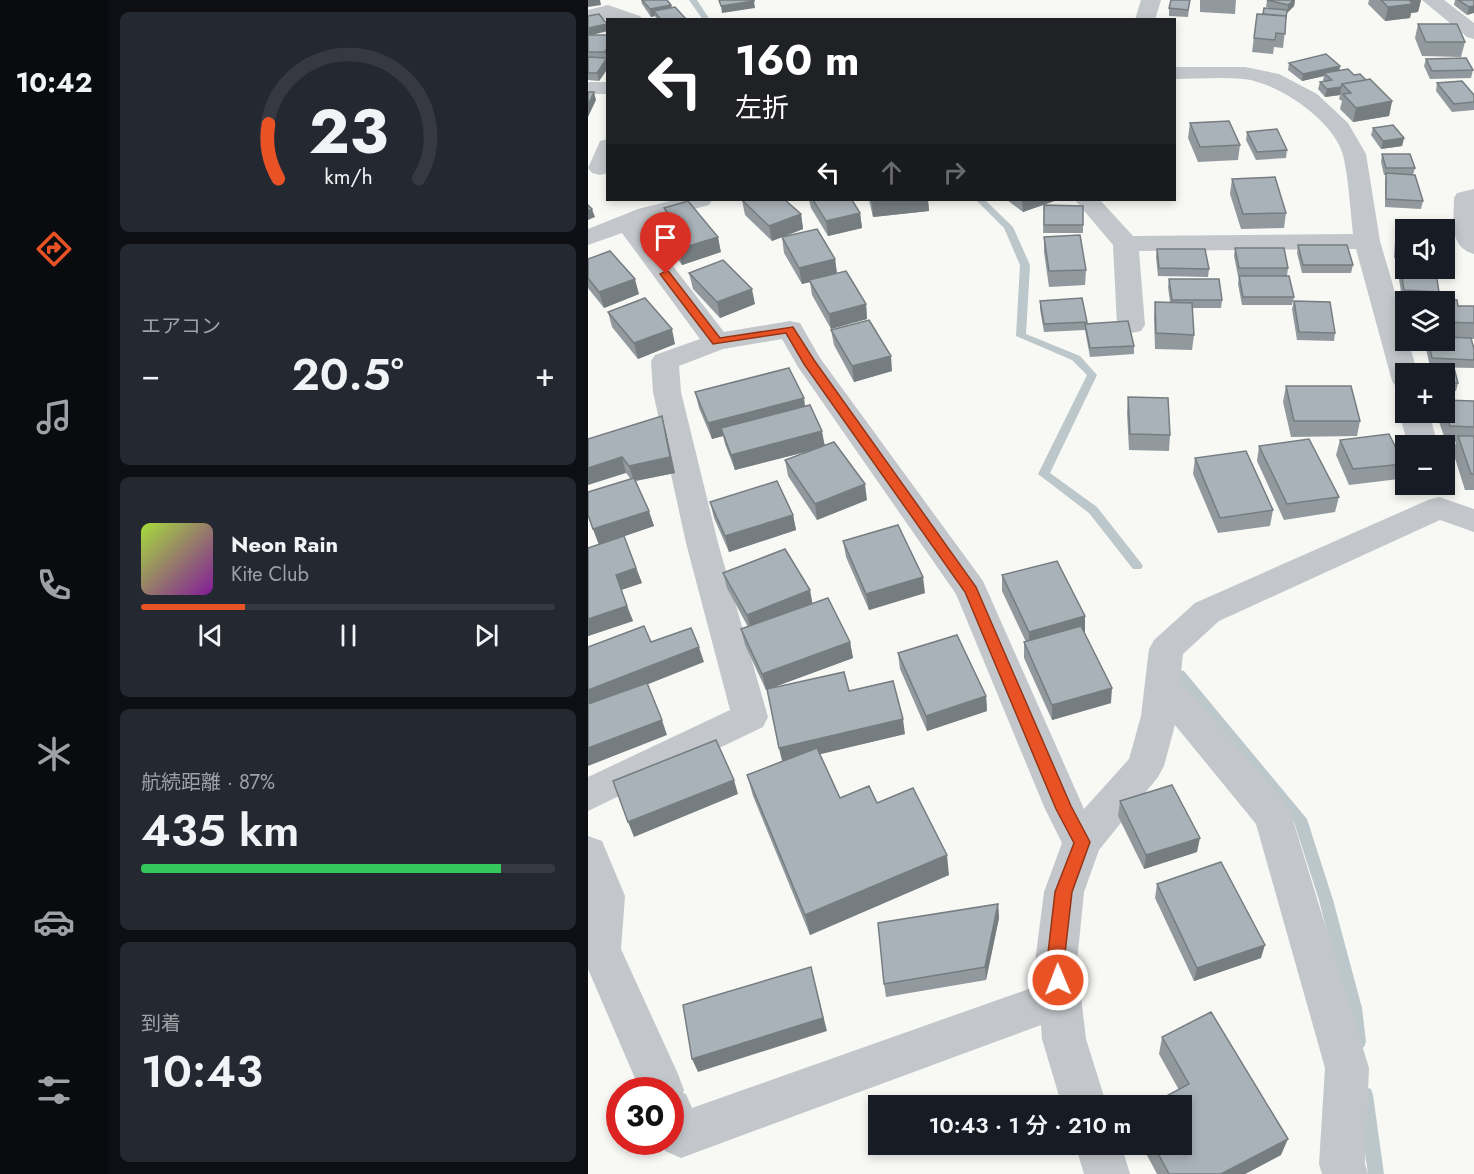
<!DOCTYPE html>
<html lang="ja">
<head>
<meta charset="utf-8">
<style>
	:root { --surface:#171b24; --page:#242831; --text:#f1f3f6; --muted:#9ea1a6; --line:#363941; --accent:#e85224 }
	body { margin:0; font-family:Jost,"Noto Sans JP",sans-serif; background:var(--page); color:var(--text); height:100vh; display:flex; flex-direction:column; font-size:22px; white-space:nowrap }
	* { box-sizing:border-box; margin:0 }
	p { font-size:20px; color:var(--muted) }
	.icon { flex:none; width:33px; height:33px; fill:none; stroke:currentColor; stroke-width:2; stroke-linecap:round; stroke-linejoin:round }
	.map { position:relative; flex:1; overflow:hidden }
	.drawer { display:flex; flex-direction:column; gap:12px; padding:12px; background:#0d0f14; width:480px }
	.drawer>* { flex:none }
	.top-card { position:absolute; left:18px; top:18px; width:570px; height:183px; border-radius:0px; box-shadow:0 3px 9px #0003; background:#202124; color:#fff; overflow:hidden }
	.tools { position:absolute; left:807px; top:219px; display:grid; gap:12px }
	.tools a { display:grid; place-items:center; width:60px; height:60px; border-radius:0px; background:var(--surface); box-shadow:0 3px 9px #0003; font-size:30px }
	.speed { position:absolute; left:18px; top:1077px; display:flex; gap:12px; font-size:30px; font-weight:700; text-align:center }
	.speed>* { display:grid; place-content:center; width:78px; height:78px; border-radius:50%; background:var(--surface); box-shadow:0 3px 9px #0003; line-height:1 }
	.speed .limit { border:9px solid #d22; background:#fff; color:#111 }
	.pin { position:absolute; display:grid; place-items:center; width:51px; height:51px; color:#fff; margin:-62px -26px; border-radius:50% 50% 50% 0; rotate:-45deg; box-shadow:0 0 6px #0007 }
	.pin .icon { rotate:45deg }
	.me { position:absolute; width:66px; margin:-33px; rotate:359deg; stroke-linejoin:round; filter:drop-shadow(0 0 4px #0008) }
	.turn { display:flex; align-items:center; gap:21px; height:126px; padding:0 30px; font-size:27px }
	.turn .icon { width:78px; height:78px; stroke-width:2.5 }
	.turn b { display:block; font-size:42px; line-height:51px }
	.lanes { display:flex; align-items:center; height:57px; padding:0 30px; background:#0003; justify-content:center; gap:30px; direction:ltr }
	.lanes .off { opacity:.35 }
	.big { font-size:45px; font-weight:600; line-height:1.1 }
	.drawer .card { flex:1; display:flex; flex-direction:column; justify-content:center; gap:9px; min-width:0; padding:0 21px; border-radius:9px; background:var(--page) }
	.drawer .dial { align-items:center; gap:0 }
	.dial svg { height:156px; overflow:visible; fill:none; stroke:var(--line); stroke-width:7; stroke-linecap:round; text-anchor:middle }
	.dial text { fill:var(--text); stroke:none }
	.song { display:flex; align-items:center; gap:18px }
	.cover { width:72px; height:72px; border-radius:9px; background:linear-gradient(135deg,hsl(80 70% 55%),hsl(290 70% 35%)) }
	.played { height:6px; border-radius:3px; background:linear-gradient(90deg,var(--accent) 25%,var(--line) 25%) }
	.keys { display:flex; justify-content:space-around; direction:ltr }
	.heat { display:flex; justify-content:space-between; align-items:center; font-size:33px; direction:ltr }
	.charge { height:9px; border-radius:4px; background:linear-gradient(90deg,#34c759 87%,var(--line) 0) }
	.trip { position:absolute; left:280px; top:1095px; width:324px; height:60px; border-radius:0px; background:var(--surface); box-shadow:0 3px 9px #0003; font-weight:600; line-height:60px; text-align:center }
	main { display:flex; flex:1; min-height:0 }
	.dock { display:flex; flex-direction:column; width:108px; justify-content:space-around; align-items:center; background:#090b0e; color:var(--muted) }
	.dock .icon { width:42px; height:42px }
	.dock .on { color:var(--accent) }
	.dock b { font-size:27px; color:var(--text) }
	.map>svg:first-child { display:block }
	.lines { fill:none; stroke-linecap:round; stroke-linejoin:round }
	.stream { fill:#bbc7cb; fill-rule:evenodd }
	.street { fill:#c3c7cb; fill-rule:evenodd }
	.wall { fill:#91999e }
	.shaded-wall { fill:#767d81 }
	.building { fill:#a9b2b8; stroke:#767d81; stroke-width:1.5 }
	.route { fill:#e85224; stroke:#973517; stroke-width:1.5 }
</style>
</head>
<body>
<main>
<nav class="dock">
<b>10:42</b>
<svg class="icon on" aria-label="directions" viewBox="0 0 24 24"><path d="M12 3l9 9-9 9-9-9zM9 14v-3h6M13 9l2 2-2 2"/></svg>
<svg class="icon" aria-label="music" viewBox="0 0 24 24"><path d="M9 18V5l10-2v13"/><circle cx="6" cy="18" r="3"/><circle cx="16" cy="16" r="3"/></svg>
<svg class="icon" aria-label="phone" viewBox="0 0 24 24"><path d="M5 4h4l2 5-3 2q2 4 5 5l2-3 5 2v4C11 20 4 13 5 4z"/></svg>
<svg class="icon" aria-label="climate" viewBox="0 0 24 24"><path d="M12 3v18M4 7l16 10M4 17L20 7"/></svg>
<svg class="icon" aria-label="car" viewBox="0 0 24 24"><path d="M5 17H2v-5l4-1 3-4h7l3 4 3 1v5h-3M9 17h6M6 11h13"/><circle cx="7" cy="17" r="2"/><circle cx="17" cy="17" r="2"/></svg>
<svg class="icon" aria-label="filters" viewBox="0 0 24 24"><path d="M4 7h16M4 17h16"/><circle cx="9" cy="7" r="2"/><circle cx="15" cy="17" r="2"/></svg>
</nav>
<section class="drawer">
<div class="card dial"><svg viewBox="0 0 100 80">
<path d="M14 69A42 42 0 1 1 86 69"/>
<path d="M14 69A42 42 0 0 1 9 41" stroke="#e85224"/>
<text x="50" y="56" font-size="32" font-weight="700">23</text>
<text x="50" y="72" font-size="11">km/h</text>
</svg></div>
<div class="card"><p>エアコン</p>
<div class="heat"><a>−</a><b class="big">20.5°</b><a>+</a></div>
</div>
<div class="card">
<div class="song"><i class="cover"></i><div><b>Neon Rain</b><p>Kite Club</p></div></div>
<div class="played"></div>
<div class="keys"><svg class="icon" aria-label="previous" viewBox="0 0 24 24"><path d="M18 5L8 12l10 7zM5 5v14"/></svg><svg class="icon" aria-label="pause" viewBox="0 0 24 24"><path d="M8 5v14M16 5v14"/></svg><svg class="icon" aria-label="next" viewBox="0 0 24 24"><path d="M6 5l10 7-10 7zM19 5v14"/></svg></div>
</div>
<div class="card"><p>航続距離 · 87%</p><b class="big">435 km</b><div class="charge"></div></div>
<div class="card"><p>到着</p><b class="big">10:43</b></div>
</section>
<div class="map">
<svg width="886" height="1174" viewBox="0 0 886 1174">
	<rect width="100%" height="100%" fill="#f8f8f5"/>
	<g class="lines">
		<!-- stream -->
		<path class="stream" d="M101 0H109L122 20H115Z
			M388 200H397L425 227 442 265 438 334 492 356 509 375 462 473 509 507 553 563 555 566 553 569H545L501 513 450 474 499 375 484 360 428 336 432 265 416 228Z
			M591 670 596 671 719 819 745 900 774 1008 778 1042 776 1047 770 1050 764 1047 758 1008 731 900 706 822 586 679 585 675 586 671Z
			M777 1087 783 1089 785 1095 796 1174H780L769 1095 771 1089Z"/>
		<!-- street -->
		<path class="street" d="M553 0H573L567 20H547Z
			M834 0H856L886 23V39L879 37Z
			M20 5 52 16 55 20C35 20 18 17 0 22V10Z
			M586 67H657L691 74 729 94 760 123 778 154 792 241 818 330V340H820L830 374H818V390L808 387 804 381 768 249 551 251 557 325 553 331 543 333 533 331 529 325 525 245 487 200H512L545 236 765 234C762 208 761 180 755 155 746 121 691 83 656 79 633 77 609 79 586 79Z
			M0 82H20V94H0Z
			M20 139V173L12 175 4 173 0 168 12 141Z
			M886 189V254C860 247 866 220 866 198L869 193Z
			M86 200H124L121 205 68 219 54 226 136 332 202 321 212 323 232 358 395 581 496 809 541 759 553 716 561 649 566 640 607 603 840 500 851 497 886 509V532L852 520 631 621 595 654 592 681 699 805 704 817 781 1068 777 1164 780 1174H734L731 1164 737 1068 668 824 587 725 576 766 570 777 511 850 496 892 489 962 498 1039 519 1106H474L454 1039 453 1025 93 1158 77 1151 73 1142H82V1090H52L0 969V836L14 841 37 896 33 949 90 1074 96 1090 95 1093 98 1094 104 1108 449 986 447 962 456 892 474 843 457 809 368 594 210 367 194 339 135 349 91 366 93 392 130 543 180 717 175 727 0 811V777L142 710 98 543 65 392 63 361 67 355 112 339 34 233 0 245V229L50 209Z
			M816 405H818V412H841L850 446H820L811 412Z
			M487 1144H533L542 1174H496Z"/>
	</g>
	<!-- wall -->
	<path class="wall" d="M53 0H79L83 5 84 8 98 20H69L67 16 63 17 54 4Z
		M602 0 600 17 581 16V8Z
		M612 0H648L647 14 612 12Z
		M679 0H707L706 6 699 13 695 48 686 47 685 54 664 52 669 14H675L684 9 678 7Z
		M781 0H833L830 12 823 13 822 18 797 21 780 4Z
		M867 0H886L879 15 866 5Z
		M0 16 3 35H20V68L11 81 0 80Z
		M830 24 877 42 873 57 834 56 827 38Z
		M838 59 885 70 883 78 842 79 836 66Z
		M701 63 752 66 751 70 778 80 804 101 801 116 765 122 752 109 754 101 751 99 752 95 737 97 730 89 732 82 736 81 735 80 736 76 714 81 700 70Z
		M849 83 886 95V110L864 112 848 91Z
		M602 123 652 145 650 160 610 162 600 138Z
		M785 128 816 138 814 146 793 149 783 135Z
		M659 132 699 150 698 158 668 160 658 140Z
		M794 154 827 168 825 175 835 201 833 209 797 207V181L798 175H796L793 162Z
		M644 179 698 213 696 228 653 229 642 194Z
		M154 200 213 214 215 229 195 237 247 259 249 273 278 304 279 319 243 329 224 295 222 282 214 284 196 253 194 237 184 241 157 215Z
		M221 200H264L272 213 274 228 240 236 223 208Z
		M281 200H340L341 211 285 217Z
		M419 200H469L435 212Z
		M456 205 495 206V233H455Z
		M76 208 133 252 94 265 83 249 79 234 86 231 80 223Z
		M809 232 818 233V260L806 258 807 240Z
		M456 237 498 270 497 285 461 287 456 252Z
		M710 245 765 265 763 273H714L709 253Z
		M647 248 700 268 699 276H650L646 256Z
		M569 249 621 269 620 277 570 276 568 257Z
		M0 259 51 294 16 308 0 288Z
		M813 271 851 292 849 299 870 306H886V339H883L886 349V368L842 367 837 344 838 340H856V302H828L829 299 814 298 811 279Z
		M101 273 167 304 132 318 105 289Z
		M651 276 706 297 704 305H654L650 284Z
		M581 279 634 300 633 308H604L606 335 604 350 567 349 566 318 567 302H582L580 287Z
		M452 301 499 322V324L546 346V354L502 357 497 330 456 332 452 309Z
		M706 301 747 333 746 341 709 340 704 309Z
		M20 312 87 344 50 359 24 327Z
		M243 330 304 371 266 382 246 345Z
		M843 367 866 368 870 383 868 391H856V374H841Z
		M698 386 772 421 769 436 703 437 695 402Z
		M107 392 217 407 237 445 279 500 229 520 200 476 197 460 221 451 147 470 137 444 135 436 124 439 111 408Z
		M540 397 582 435 581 451 541 450 539 413Z
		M856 400 886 401V490H877L865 452 868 442H858L849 416 850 412H856Z
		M78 432 87 473 48 481 66 526 36 536 54 583 33 590 45 621 0 636V548L11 544 0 516 43 479 38 473 0 439Z
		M752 440 816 464 811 479 761 485 748 455Z
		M671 446 751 497 747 512 696 520 669 461Z
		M607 458 685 510 682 526 630 533 605 474Z
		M122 502 205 515 208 530 141 552 126 518Z
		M255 541 337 593 281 610 258 557Z
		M135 573 225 604 262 642 265 658 178 690 157 645 153 629 160 627 139 588Z
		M414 575 497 616V632H496L523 703 464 720 436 658V642H438L414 591Z
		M310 653 398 696 399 711 339 731 312 669Z
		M261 691 317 734 232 754 252 798 289 803 361 875 222 935 165 796 159 775 194 761 191 748Z
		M532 801 609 852 556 869 530 816Z
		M569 884 673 958 606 981 567 898Z
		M410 904 411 918 398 980 298 997 296 984Z
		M574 1037 693 1155 657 1174H569L553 1144H594L591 1090 571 1054Z"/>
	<!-- shaded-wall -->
	<path class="shaded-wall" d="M0 0H12L13 5 0 7Z
		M706 0H707L706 6 699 13 700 5Z
		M821 0H833L830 12 823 13 822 18 797 21 800 7Z
		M166 1 167 8 134 13 133 6Z
		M83 5 85 12 66 11 67 16 63 17 62 9Z
		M886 6V13L879 15 881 7Z
		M19 24 20 31 0 36V28Z
		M20 46V68L11 81 9 73 19 58 17 52Z
		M752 66 751 73H736V76L714 81 715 74Z
		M753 87 752 95 737 97 739 89Z
		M6 92 8 100 0 117V105Z
		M804 101 801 116 765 122 768 108Z
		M816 138 814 146 793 149 795 141Z
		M307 200H340L341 211 285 217 284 202Z
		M434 200H469L435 212Z
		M4 209 7 217 0 220V211Z
		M272 213 274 228 240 236 238 221Z
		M213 214 215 229 184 241 181 226Z
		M130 237 133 252 94 265 91 249Z
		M247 259 249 275 214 284 211 268Z
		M47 279 51 294 16 308 11 292Z
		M164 289 167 304 132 318 129 302Z
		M278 304 279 319 243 329 241 314Z
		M84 329 87 344 50 359 46 343Z
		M303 356 304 371 266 382 264 366Z
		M216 398 218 413 133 428 135 436 124 439 120 423Z
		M74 416 78 432 87 473 46 481 41 466Z
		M234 431 237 447 147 470 143 455Z
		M34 457 38 473 0 485V468Z
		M277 484 279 500 229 520 227 504Z
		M61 511 66 526 11 545 5 529Z
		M205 515 208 530 141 552 137 536Z
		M48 568 54 583 33 590 28 575Z
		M335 577 337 593 281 610 278 594Z
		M222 590 225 606 163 631 159 615Z
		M39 606 45 621 0 636V619Z
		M497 616V632L441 647V632Z
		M262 642 265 658 178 690 174 674Z
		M111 647 116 662 0 708V690Z
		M524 688 523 703 464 720V705Z
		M398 696 399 711 339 731 338 716Z
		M315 719 317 734 195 763 191 748Z
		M74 720 79 735 0 766V748Z
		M146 780 150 794 46 837 40 822Z
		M612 838 609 852 556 869 558 855Z
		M359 855 361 875 222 935 217 915Z
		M410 904 411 918 398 980 397 967Z
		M677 945 673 958 606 981 609 968Z
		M223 967 239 1031 110 1072 104 1059Z
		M700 1139 693 1155 657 1174H633Z"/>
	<!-- building -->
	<path class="building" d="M54 0H79L83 5 62 9Z
		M131 0H166V1L133 6Z
		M583 0H602L600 10 581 8Z
		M679 0H706L700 5Z
		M793 0H821L825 4 800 7Z
		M870 0H886V6L881 7Z
		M87 7 98 19 73 20 66 11Z
		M676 8 699 10 698 18V16L675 14Z
		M11 14 19 24 0 28V16Z
		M669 14 698 16 697 34 688 33 687 40 666 38Z
		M830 24H869L877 42H838Z
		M0 35H20V46L17 52H0Z
		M738 54 752 66 715 74 701 63Z
		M0 57 19 58 9 73H0Z
		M878 58 885 70 844 71 838 59Z
		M760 69 766 75 772 74 778 80 754 84 753 87 739 89 732 82 744 80 736 73Z
		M782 79 804 101 768 108 755 94 763 93 754 84Z
		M874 81 886 95V102L866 104 849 83Z
		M0 92H6L0 105Z
		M641 121 652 145 612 147 602 123Z
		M805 125 816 138 795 141 785 128Z
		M689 129 699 150 669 152 659 132Z
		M794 154H822L827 168H798Z
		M798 173 827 175 835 201 798 199Z
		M687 177 698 213 655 214 644 179Z
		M154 200H197L213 214 181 226Z
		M225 200H264L272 213 238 221Z
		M283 200H307L284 202Z
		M100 201 130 237 91 249 79 234 93 229 76 208Z
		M0 205 4 209 0 211Z
		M456 205 495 206V225H456Z
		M229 229 247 259 211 268 194 237Z
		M809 232 818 233V252L808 250Z
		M492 235 498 270 461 271 456 237Z
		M710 245H759L765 265H715Z
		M647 248H696L700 268H651Z
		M569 249H617L621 269 571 268Z
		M22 251 47 279 11 292 0 278V259Z
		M135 260 164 289 129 302 101 273Z
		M258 271 278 304 241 314 221 280Z
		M813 271 848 273 851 292 816 290Z
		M651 276H701L706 297H655Z
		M581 279H631L634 300H584Z
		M57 298 84 329 46 343 20 312Z
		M494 298 499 322 456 324 452 301Z
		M829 298 869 300 870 306H886V323L856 322V302H830Z
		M706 301 742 302 747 333 711 332Z
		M567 302 604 303 606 335 568 333Z
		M281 320 303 356 264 366 243 330Z
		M540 321 546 346 502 348 497 324Z
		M856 337 883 338 886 349V360L844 358 840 340H856Z
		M843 367 866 368 870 383 856 382V374H845Z
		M201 368 216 398 120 423 107 392Z
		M698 386H763L772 421H706Z
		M540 397 580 398 582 435 542 434Z
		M856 400 886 401V427L862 426 856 408Z
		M222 405 234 431 143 455 133 428Z
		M74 416 82 457 41 466 34 457 0 468V439Z
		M801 434 816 464 765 469 752 440Z
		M870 436H886V474H883Z
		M721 439 751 497 699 504 671 446Z
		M246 442 277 484 227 504 197 460Z
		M658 451 685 510 632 518 607 458Z
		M46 478 61 511 5 529 0 515V492Z
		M189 481 205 515 137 536 122 502Z
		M310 525 335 577 278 594 255 541Z
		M36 536 48 568 28 575 39 606 0 619V548Z
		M197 549 222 590 159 615 135 573Z
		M469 561 497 616 441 632 414 575Z
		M240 598 262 642 174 674 153 629Z
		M56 626 63 642 103 628 111 647 0 690V647Z
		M493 626 524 688 464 705 436 642Z
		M369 635 398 696 338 716 310 653Z
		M256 672 261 691 305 681 315 719 191 748 179 689Z
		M59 683 74 720 0 748V704Z
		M128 740 146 780 40 822 25 781Z
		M229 748 252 798 281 786 289 803 325 788 359 855 217 915 159 775Z
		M584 785 612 838 558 855 532 801Z
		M633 862 677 945 609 968 569 884Z
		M410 904 397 967 296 984 290 923Z
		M223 967 235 1018 104 1059 95 1005Z
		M623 1012 700 1139 633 1174H581L565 1144H594V1106H560L601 1084 574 1037Z"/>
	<!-- route -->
	<path class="route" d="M78 271 81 272 132 338 205 327 226 360 388 587 483 806 502 842 484 892 476 962 478 980 476 986 470 988 464 986 459 962 467 892 486 843 468 809 377 592 216 364 198 333 125 344 72 274Z"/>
</svg>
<div class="tools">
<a><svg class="icon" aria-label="sound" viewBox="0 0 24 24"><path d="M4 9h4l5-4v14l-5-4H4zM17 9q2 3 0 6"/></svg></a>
<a><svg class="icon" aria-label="layers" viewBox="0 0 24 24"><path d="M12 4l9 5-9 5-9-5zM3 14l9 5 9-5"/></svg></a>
<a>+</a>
<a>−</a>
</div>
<div class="speed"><div class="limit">30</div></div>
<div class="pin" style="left:78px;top:274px;background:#d93025"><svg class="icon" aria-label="arrive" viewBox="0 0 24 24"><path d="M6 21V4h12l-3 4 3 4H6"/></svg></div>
<svg class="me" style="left:470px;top:980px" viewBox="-20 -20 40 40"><circle r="17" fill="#e85224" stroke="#fff" stroke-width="3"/><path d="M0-11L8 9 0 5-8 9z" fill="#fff"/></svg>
<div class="trip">10:43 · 1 分 · 210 m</div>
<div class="top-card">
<div class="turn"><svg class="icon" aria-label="left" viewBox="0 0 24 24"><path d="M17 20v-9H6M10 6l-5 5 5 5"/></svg><div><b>160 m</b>左折</div></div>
<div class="lanes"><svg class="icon" aria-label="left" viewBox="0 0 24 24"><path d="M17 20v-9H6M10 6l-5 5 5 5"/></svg><svg class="icon off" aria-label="ahead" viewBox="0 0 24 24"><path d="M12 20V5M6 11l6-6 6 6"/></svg><svg class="icon off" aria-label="right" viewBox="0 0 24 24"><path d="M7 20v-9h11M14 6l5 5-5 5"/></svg></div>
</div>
</div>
</main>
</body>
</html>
